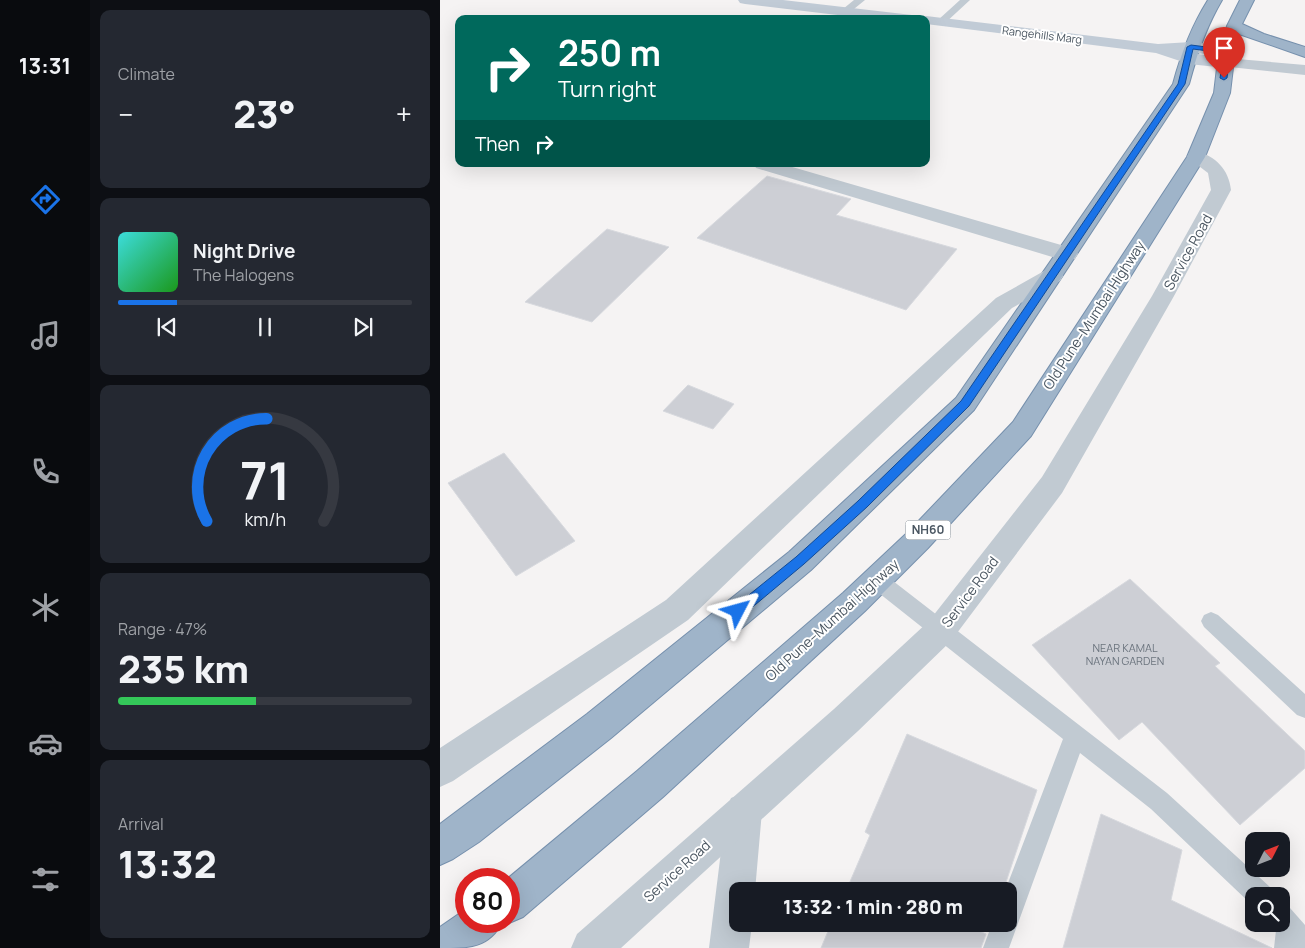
<!DOCTYPE html>
<html lang="en">
<head>
<meta charset="utf-8">
<style>
	:root { --surface:#171b24; --page:#242831; --text:#f1f3f6; --muted:#9ea1a6; --line:#363941; --accent:#1a73e8 }
	body { margin:0; font-family:Manrope,sans-serif; background:var(--page); color:var(--text); height:100vh; display:flex; flex-direction:column; font-size:19px; white-space:nowrap }
	* { box-sizing:border-box; margin:0 }
	p { font-size:16px; color:var(--muted) }
	.icon { flex:none; width:28px; height:28px; fill:none; stroke:currentColor; stroke-width:2; stroke-linecap:round; stroke-linejoin:round }
	.map { position:relative; flex:1; overflow:hidden }
	.sheet { display:flex; flex-direction:column; gap:10px; padding:10px; background:#0d0f14; width:350px }
	.sheet>* { flex:none }
	.top-card { position:absolute; left:15px; top:15px; width:475px; height:152px; border-radius:10px; box-shadow:0 5px 20px #0002; background:#00695c; color:#fff; overflow:hidden }
	.needle { width:32px; rotate:48deg }
	.buttons { position:absolute; left:805px; top:832px; display:grid; gap:10px }
	.buttons a { display:grid; place-items:center; width:45px; height:45px; border-radius:10px; background:var(--surface); box-shadow:0 5px 20px #0002; font-size:25px }
	.speed { position:absolute; left:15px; top:868px; display:flex; gap:10px; font-size:25px; font-weight:700; text-align:center }
	.speed>* { display:grid; place-content:center; width:65px; height:65px; border-radius:50%; background:var(--surface); box-shadow:0 5px 20px #0002; line-height:1 }
	.speed .limit { border:8px solid #d22; background:#fff; color:#111 }
	.pin { position:absolute; display:grid; place-items:center; width:42px; height:42px; color:#fff; margin:-51px -21px; border-radius:50% 50% 50% 0; rotate:-45deg; box-shadow:0 0 5px #0007 }
	.pin .icon { rotate:45deg }
	.me { position:absolute; width:55px; margin:-28px; rotate:51deg; stroke-linejoin:round; filter:drop-shadow(0 0 4px #0008) }
	.turn { display:flex; align-items:center; gap:18px; height:105px; padding:0 20px; font-size:22px }
	.turn .icon { width:65px; height:65px; stroke-width:2.5 }
	.turn b { display:block; font-size:35px; line-height:42px }
	.then { display:flex; align-items:center; height:48px; padding:0 20px; background:#0003; gap:10px; font-size:19px }
	.big { font-size:38px; font-weight:800; line-height:1.1 }
	.sheet .widget { flex:1; display:flex; flex-direction:column; justify-content:center; gap:8px; min-width:0; padding:0 18px; border-radius:10px; background:var(--page) }
	.sheet .dial { align-items:center; gap:0 }
	.dial svg { height:130px; overflow:visible; fill:none; stroke:var(--line); stroke-width:7; stroke-linecap:round; text-anchor:middle }
	.dial text { fill:var(--text); stroke:none }
	.song { display:flex; align-items:center; gap:15px }
	.cover { width:60px; height:60px; border-radius:8px; background:linear-gradient(135deg,hsl(180 70% 55%),hsl(120 70% 35%)) }
	.played { height:5px; border-radius:2px; background:linear-gradient(90deg,var(--accent) 20%,var(--line) 20%) }
	.keys { display:flex; justify-content:space-around; direction:ltr }
	.heat { display:flex; justify-content:space-between; align-items:center; font-size:28px; direction:ltr }
	.charge { height:8px; border-radius:4px; background:linear-gradient(90deg,#34c759 47%,var(--line) 0) }
	.trip { position:absolute; left:289px; top:882px; width:288px; height:50px; border-radius:10px; background:var(--surface); box-shadow:0 5px 20px #0002; font-weight:800; line-height:50px; text-align:center }
	main { display:flex; flex:1; min-height:0 }
	.tabs { display:flex; flex-direction:column; width:90px; justify-content:space-around; align-items:center; background:#090b0e; color:var(--muted) }
	.tabs .icon { width:35px; height:35px }
	.tabs .active { color:var(--accent) }
	.tabs b { font-size:22px; color:var(--text) }
	.map>svg:first-child { display:block }
	.building { fill:#cdcfd5; stroke:#d7d9de }
	.lines { fill:none; stroke-linecap:round; stroke-linejoin:round }
	.trunk-casing { stroke:#7690ad; stroke-width:2 }
	.service { fill:#c1cad2; fill-rule:evenodd }
	.minor { fill:#c1cad2; fill-rule:evenodd }
	.tertiary { fill:#c1cad2; fill-rule:evenodd }
	.secondary { fill:#c1cbd6; fill-rule:evenodd }
	.trunk { fill:#9fb4c9; fill-rule:evenodd }
	.route { fill:#1a73e8; stroke:#114b97 }
	.labels { text-anchor:middle; stroke-width:4; stroke-linejoin:round; paint-order:stroke }
	.far-street-label { font-size:11px; fill:#4a5661; stroke:#fff }
	.number-label { font-size:11px; fill:#6b747e }
	.shield { fill:#fff; stroke:#808990; stroke-width:1 }
	.shield-label { font-size:12px; font-weight:bold; fill:#4a5661 }
	.street-label { font-size:14px; fill:#4a5661; stroke:#fff }
</style>
</head>
<body>
<main>
<nav class="tabs">
<b>13:31</b>
<svg class="icon active" aria-label="directions" viewBox="0 0 24 24"><path d="M12 3l9 9-9 9-9-9zM9 14v-3h6M13 9l2 2-2 2"/></svg>
<svg class="icon" aria-label="music" viewBox="0 0 24 24"><path d="M9 18V5l10-2v13"/><circle cx="6" cy="18" r="3"/><circle cx="16" cy="16" r="3"/></svg>
<svg class="icon" aria-label="phone" viewBox="0 0 24 24"><path d="M5 4h4l2 5-3 2q2 4 5 5l2-3 5 2v4C11 20 4 13 5 4z"/></svg>
<svg class="icon" aria-label="climate" viewBox="0 0 24 24"><path d="M12 3v18M4 7l16 10M4 17L20 7"/></svg>
<svg class="icon" aria-label="car" viewBox="0 0 24 24"><path d="M5 17H2v-5l4-1 3-4h7l3 4 3 1v5h-3M9 17h6M6 11h13"/><circle cx="7" cy="17" r="2"/><circle cx="17" cy="17" r="2"/></svg>
<svg class="icon" aria-label="filters" viewBox="0 0 24 24"><path d="M4 7h16M4 17h16"/><circle cx="9" cy="7" r="2"/><circle cx="15" cy="17" r="2"/></svg>
</nav>
<section class="sheet">
<div class="widget"><p>Climate</p>
<div class="heat"><a>−</a><b class="big">23°</b><a>+</a></div>
</div>
<div class="widget">
<div class="song"><i class="cover"></i><div><b>Night Drive</b><p>The Halogens</p></div></div>
<div class="played"></div>
<div class="keys"><svg class="icon" aria-label="previous" viewBox="0 0 24 24"><path d="M18 5L8 12l10 7zM5 5v14"/></svg><svg class="icon" aria-label="pause" viewBox="0 0 24 24"><path d="M8 5v14M16 5v14"/></svg><svg class="icon" aria-label="next" viewBox="0 0 24 24"><path d="M6 5l10 7-10 7zM19 5v14"/></svg></div>
</div>
<div class="widget dial"><svg viewBox="0 0 100 80">
<path d="M14 69A42 42 0 1 1 86 69"/>
<path d="M14 69A42 42 0 0 1 51 6" stroke="#1a73e8"/>
<text x="50" y="56" font-size="32" font-weight="700">71</text>
<text x="50" y="72" font-size="11">km/h</text>
</svg></div>
<div class="widget"><p>Range · 47%</p><b class="big">235 km</b><div class="charge"></div></div>
<div class="widget"><p>Arrival</p><b class="big">13:32</b></div>
</section>
<div class="map">
<svg width="865" height="948" viewBox="0 0 865 948">
	<rect width="100%" height="100%" fill="#f5f3f3"/>
	<!-- building -->
	<path class="building" d="M327 176 411 199 396 215 517 249 466 310 257 238Z
		M167 229 229 247 152 322 85 302Z
		M248 385 294 404 273 429 223 411Z
		M64 453 135 541 76 576 8 483Z
		M690 579 780 663 775 666 865 751V768L800 825 702 722 679 740 592 645Z
		M467 734 597 790 563 891H406L430 835 425 832Z
		M661 814 742 850 731 900 832 948H623Z
		M391 924H524L546 934 541 948H381Z"/>
	<g class="lines">
		<!-- trunk casing -->
		<g class="trunk-casing">
			<path id="trunk" d="M768 0H782C766 27 757 54 749 84L534 410 371 570 171 738 39 842 13 859 0 865V824L147 714 349 552 516 398 733 84C741 54 751 27 768 0Z
				M800 0H814L802 24 824 34 865 47V57L799 34 795 51 790 93 765 157 591 436 488 548 425 611 223 797 83 917 69 923 65 921H69L67 879 197 771 403 593 468 532 573 422 747 157 774 93 779 51 787 26Z
				M26 909V921H63C49 948 30 948 0 948V927Z"/>
		</g>
		<!-- service -->
		<path class="service" d="M414 0H425L409 13H403V9Z
			M520 0H530L504 24H498V20Z
			M437 572 444 574 727 793 830 887 833 896H814V906L812 905 711 809 640 753 569 948H543L552 924H568V891H565L623 739 430 586 427 580 430 574Z
			M771 612 778 615 865 694V718L857 715 764 627 761 621 764 615Z
			M841 904 850 908 865 925V948H834L836 930 831 924H841Z"/>
		<!-- minor -->
		<path class="minor" d="M314 164H342L635 249 638 254 635 259 627 260 619 259 316 168Z
			M304 793 317 798 322 811 315 891H298V924H312L309 948H269L286 811 291 798Z"/>
		<!-- tertiary -->
		<path class="tertiary" d="M786 58 865 65V75L780 66 778 63 780 60Z
			M756 151C776 156 789 170 791 190L734 296 622 493 511 641 418 731 181 948H131L137 934 394 709 489 621 602 477 712 296 771 190 768 173 747 157 749 153Z
			M612 269 620 271 623 276 620 281 572 308 248 620 13 781 0 787V748L226 600 556 298 604 271Z"/>
		<!-- secondary -->
		<path class="secondary" d="M298 0H343L472 15 479 19H431L305 4 300 3Z
			M486 16 718 44 751 42 787 46 793 48 795 51 793 54 787 56 744 52 786 58 792 60 794 63 792 66 786 68 749 64 716 53 486 24V19H479Z"/>
		<!-- trunk -->
		<use href="#trunk" class="trunk"/>
	</g>
	<!-- route -->
	<path class="route" d="M751 45 790 50 787 78 784 80 780 78 784 53 753 49 745 84 529 406 427 507 364 564 303 615 298 617 294 615 292 611 294 607 356 557 418 501 521 401 738 84 747 47Z"/>
	<g class="labels">
		<!-- far-street labels -->
		<g class="far-street-label">
			<text transform="translate(602 35) rotate(7)" y="4">Rangehills Marg</text>
		</g>
		<!-- number labels -->
		<g class="number-label">
			<text x="685" y="652">NEAR KAMAL<tspan x="685" dy="13">NAYAN GARDEN</tspan></text>
		</g>
		<!-- shield labels -->
		<rect class="shield" x="465.5" y="520.5" width="45" height="19" rx="4"/>
		<g class="shield-label">
			<text x="488" y="534">NH60</text>
		</g>
		<!-- street labels -->
		<g class="street-label">
			<text transform="translate(748 252) rotate(-61)" y="5">Service Road</text>
			<text transform="translate(654 315) rotate(-57)" y="5">Old Pune–Mumbai Highway</text>
			<text transform="translate(530 592) rotate(-53)" y="5">Service Road</text>
			<text transform="translate(392 620) rotate(-42)" y="5">Old Pune–Mumbai Highway</text>
			<text transform="translate(237 871) rotate(-42)" y="5">Service Road</text>
		</g>
	</g>
</svg>
<div class="buttons">
<a><svg class="needle" viewBox="-14 -14 28 28"><path d="M0-13l5 13h-10z" fill="#e53935"/><path d="M0 13l5-13h-10z" fill="#9ea1a6"/></svg></a>
<a><svg class="icon" aria-label="search" viewBox="0 0 24 24"><circle cx="10" cy="10" r="6"/><path d="M15 15l6 6"/></svg></a>
</div>
<div class="speed"><div class="limit">80</div></div>
<div class="pin" style="left:784px;top:78px;background:#d93025"><svg class="icon" aria-label="arrive" viewBox="0 0 24 24"><path d="M6 21V4h12l-3 4 3 4H6"/></svg></div>
<svg class="me" style="left:298px;top:611px" viewBox="-20 -20 40 40"><path d="M0-17L14 15 0 8-14 15z" fill="#1a73e8" stroke="#fff" stroke-width="4"/></svg>
<div class="trip">13:32 · 1 min · 280 m</div>
<div class="top-card">
<div class="turn"><svg class="icon" aria-label="right" viewBox="0 0 24 24"><path d="M7 20v-9h11M14 6l5 5-5 5"/></svg><div><b>250 m</b>Turn right</div></div>
<div class="then">Then<svg class="icon" aria-label="right" viewBox="0 0 24 24"><path d="M7 20v-9h11M14 6l5 5-5 5"/></svg></div>
</div>
</div>
</main>
</body>
</html>
